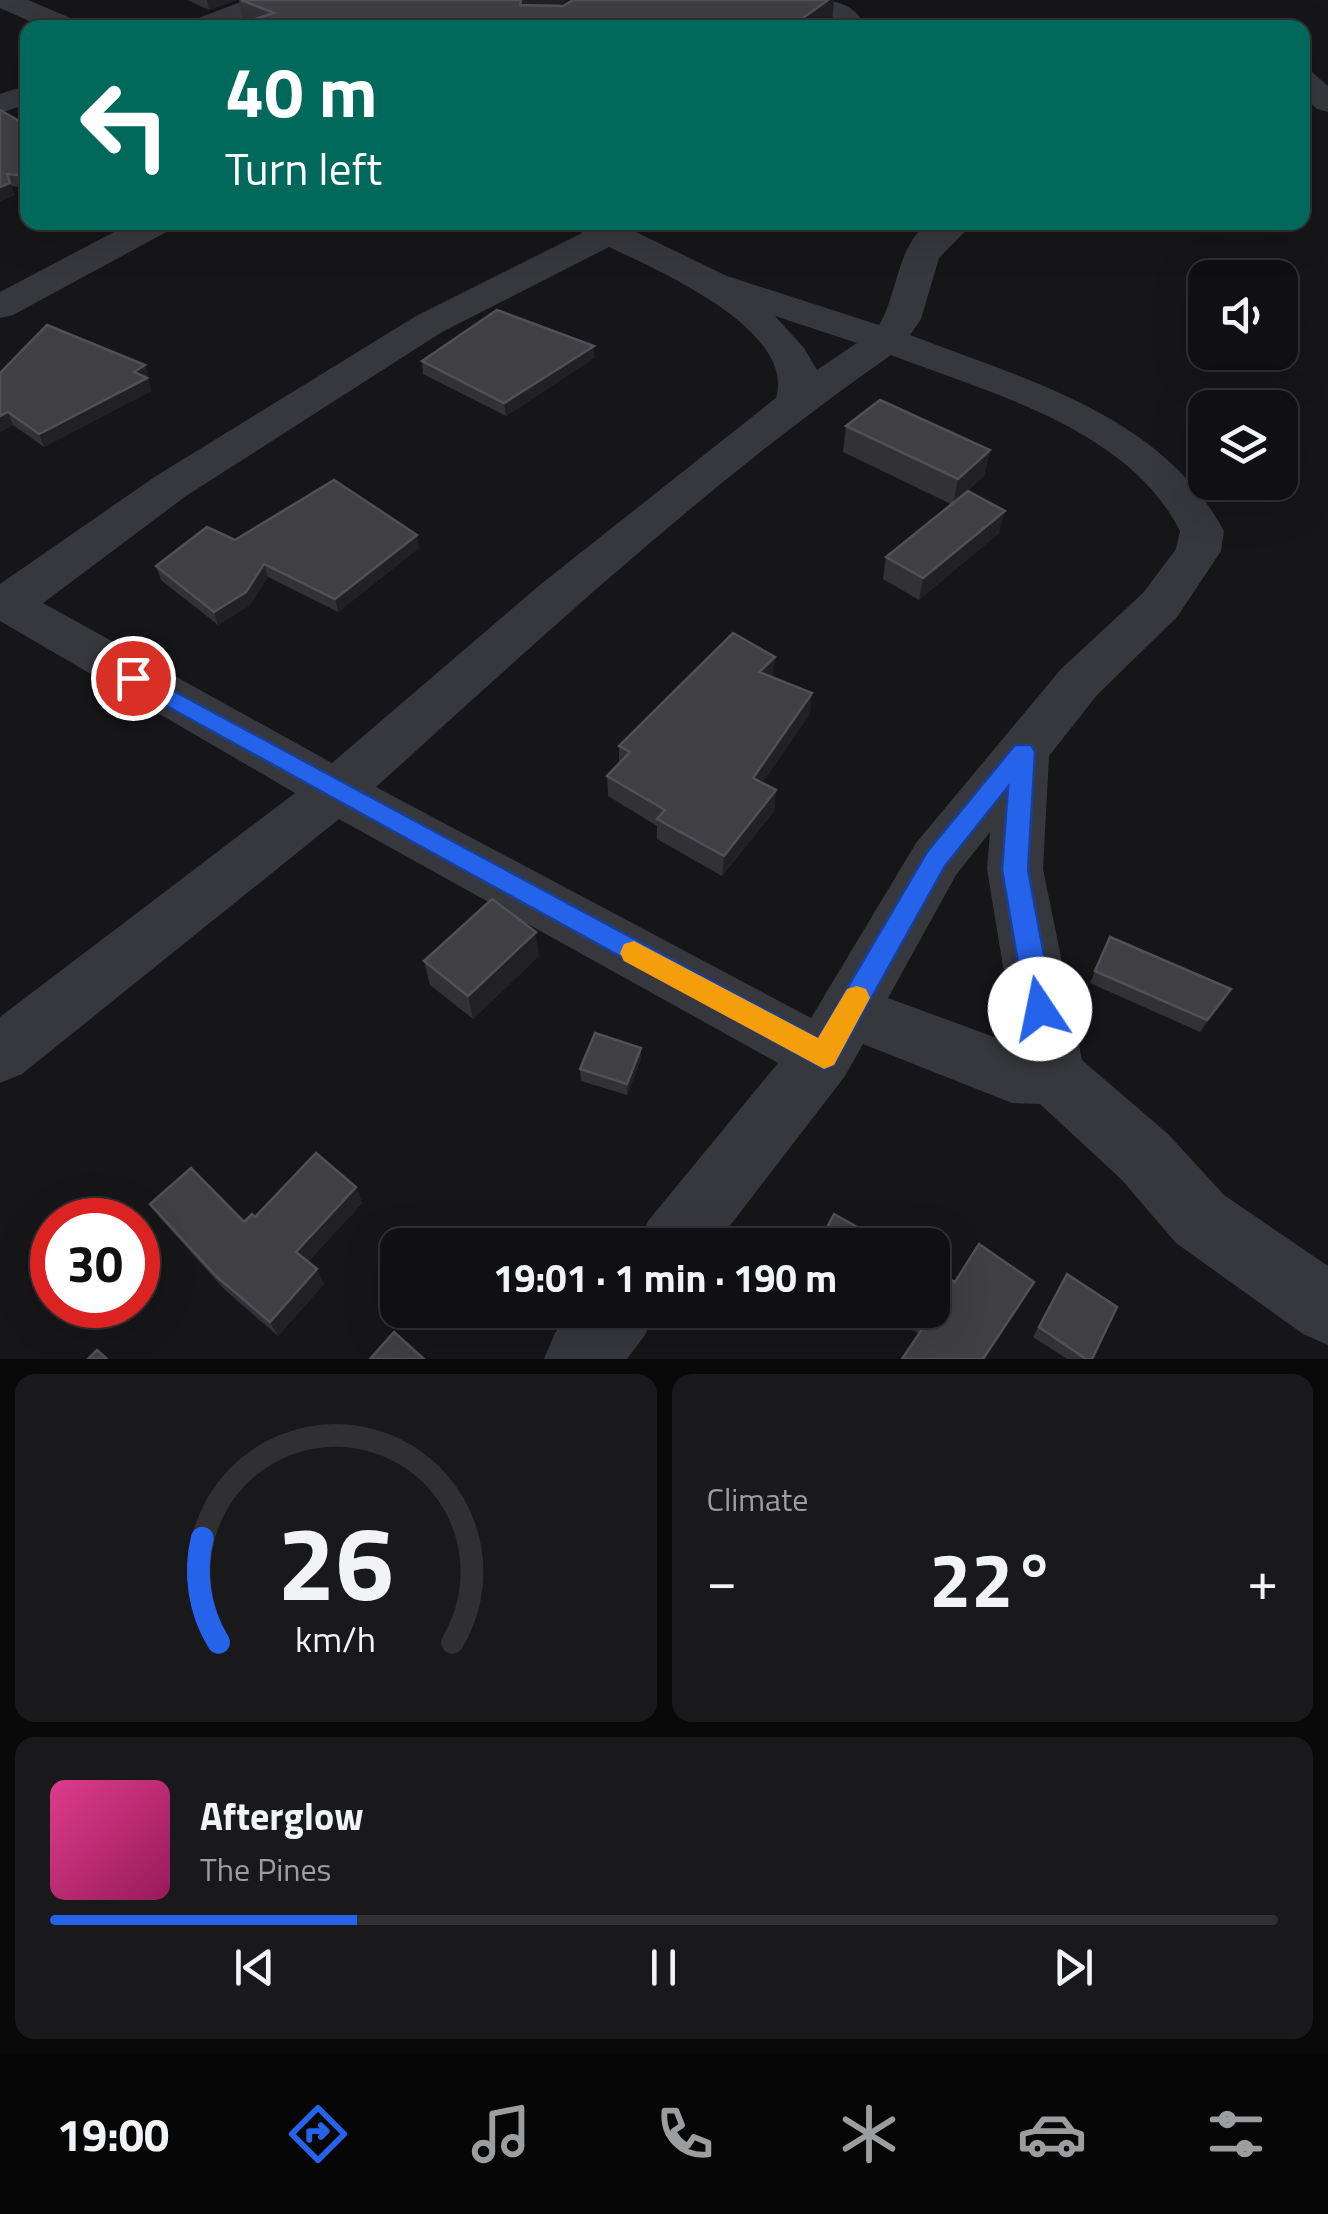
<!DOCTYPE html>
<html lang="en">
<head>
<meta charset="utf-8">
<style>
	:root { --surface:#101012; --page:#19191b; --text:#f1f3f6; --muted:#9c9d9f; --line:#303032; --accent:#2563eb }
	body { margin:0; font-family:"Titillium Web",sans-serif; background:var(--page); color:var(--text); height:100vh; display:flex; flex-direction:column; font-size:38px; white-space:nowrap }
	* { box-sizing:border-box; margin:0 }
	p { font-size:32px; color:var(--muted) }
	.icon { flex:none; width:55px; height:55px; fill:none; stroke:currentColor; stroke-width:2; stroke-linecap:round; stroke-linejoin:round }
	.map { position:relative; height:1359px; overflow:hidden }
	.drawer { display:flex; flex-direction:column; gap:15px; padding:15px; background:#09090a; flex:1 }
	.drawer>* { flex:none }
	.banner { position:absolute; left:20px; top:20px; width:1290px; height:210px; border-radius:20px; box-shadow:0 10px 40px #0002,0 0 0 2px var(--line); background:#00695c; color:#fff; overflow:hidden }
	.tools { position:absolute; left:1188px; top:260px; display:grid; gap:20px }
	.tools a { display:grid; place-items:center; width:110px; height:110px; border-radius:20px; background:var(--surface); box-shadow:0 10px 40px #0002,0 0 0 2px var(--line); font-size:50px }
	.speed { position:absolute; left:30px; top:1198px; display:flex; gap:20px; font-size:50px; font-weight:700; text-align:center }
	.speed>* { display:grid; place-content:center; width:130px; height:130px; border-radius:50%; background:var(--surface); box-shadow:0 10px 40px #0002,0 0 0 2px var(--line); line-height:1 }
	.speed .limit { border:15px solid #d22; background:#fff; color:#111 }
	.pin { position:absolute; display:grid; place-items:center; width:85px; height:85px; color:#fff; margin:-42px; border:5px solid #fff; border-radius:50%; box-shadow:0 2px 10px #0007 }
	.me { position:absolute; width:110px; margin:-55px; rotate:349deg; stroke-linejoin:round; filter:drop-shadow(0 0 8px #0008) }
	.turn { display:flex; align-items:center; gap:35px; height:210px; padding:0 40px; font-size:45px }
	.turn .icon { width:130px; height:130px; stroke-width:2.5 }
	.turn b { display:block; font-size:70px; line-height:85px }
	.big { font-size:75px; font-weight:700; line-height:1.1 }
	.drawer .tile { flex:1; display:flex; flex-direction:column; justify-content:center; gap:15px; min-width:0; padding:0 35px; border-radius:20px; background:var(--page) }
	.drawer .dial { align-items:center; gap:0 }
	.dial svg { height:260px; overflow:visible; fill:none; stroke:var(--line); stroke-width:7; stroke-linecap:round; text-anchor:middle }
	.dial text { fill:var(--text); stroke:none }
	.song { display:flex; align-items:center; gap:30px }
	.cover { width:120px; height:120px; border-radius:15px; background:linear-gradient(135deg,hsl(330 70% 55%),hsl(330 70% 35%)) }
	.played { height:10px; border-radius:5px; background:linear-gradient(90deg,var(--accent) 25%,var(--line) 25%) }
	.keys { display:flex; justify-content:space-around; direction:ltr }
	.heat { display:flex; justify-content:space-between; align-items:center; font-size:55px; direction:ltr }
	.drawer .tiles { flex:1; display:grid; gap:15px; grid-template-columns:1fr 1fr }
	.tile:last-child { grid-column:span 2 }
	.trip { position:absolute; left:380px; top:1228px; width:570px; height:100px; border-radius:20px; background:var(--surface); box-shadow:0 10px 40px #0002,0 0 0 2px var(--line); font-weight:700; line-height:100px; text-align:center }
	.tab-bar { display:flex; height:160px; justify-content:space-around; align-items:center; background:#060607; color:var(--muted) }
	.tab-bar .icon { width:70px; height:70px }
	.tab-bar .selected { color:var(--accent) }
	.tab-bar b { font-size:45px; color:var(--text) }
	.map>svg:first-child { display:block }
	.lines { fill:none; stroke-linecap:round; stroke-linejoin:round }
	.minor { fill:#37383d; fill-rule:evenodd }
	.wall { fill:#323236 }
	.shaded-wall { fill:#212124 }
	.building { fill:#3f3f44; stroke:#4f5156; stroke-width:2.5 }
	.route { fill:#2563eb; stroke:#184099; stroke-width:2.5 }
	.slow { fill:#f59e0b }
</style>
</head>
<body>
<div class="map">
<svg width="1328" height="1359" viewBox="0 0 1328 1359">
	<rect width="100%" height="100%" fill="#161618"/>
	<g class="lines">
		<!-- minor -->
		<path class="minor" d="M0 0H28L80 22 84 28H45L0 8Z
			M246 0H284L281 6 224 28H184L188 22Z
			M803 0C833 0 852 0 867 28H839L835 19Z
			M1302 69 1312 72 1328 86V112L1317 109 1302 95Z
			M28 85V104L0 113V94Z
			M133 222H177L172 229 13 315 0 318V292Z
			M569 222H615L727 276 879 325C897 299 898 234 934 222 945 219 962 222 974 222L939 258 921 319 910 335C1026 380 1161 414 1224 531L1221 551 1177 617 1097 695 1049 756 1043 869 1082 1060 1168 1134 1224 1195 1328 1266V1345L1303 1334 1176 1243 1122 1180 1040 1104 1012 1103 863 1044 845 1076 715 1245H637L648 1221 778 1063 339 819 22 1074 0 1083V1017L295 793 0 621V584L156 476 416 316 582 233ZM609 247C657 270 796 329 776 398L541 584 332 763 43 603 186 496 442 332ZM775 316 857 343 817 370 804 348ZM891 355C991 394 1127 427 1180 531L1176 549 1143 593 1061 669 916 843 811 1018 376 787C542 637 707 483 891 355ZM990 832 987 869 1016 1045 888 998 956 875Z
			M574 1310H656L645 1335 627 1359H544L555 1333Z"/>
	</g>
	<!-- wall -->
	<path class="wall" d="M187 0H236L209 10Z
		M239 0H567L557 6H563L573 0H834L832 21 823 28H227L244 22Z
		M0 110 28 126V188L11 186 15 195 0 201Z
		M594 358 506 416 423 374 422 361Z
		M145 365 151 391 44 447 13 425 0 432V373Z
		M846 426 990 450 984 476 964 494 999 533 919 600 883 579 886 557 951 504 843 452Z
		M235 540 419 548 338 612 268 577 250 605 218 625 161 580 156 566Z
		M773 677 810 714 762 783 776 790 774 811 722 876 657 839V826L608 796 607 776 619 763V746Z
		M1110 937 1231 989 1224 1001 1200 1032 1090 983Z
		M539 956 473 1019 430 985 424 961Z
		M641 1048V1059L627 1095 581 1081 580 1069Z
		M356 1187 362 1203 308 1262 324 1284 278 1336 225 1290 161 1219 150 1204 244 1222 255 1217Z
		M1067 1274 1092 1359H1067L1033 1337Z
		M955 1282 1028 1292 984 1359H902L919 1334 879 1310H932Z"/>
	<!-- shaded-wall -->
	<path class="shaded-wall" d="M207 0H236L209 10Z
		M521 0H567L523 25 520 5Z
		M828 0H834L832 21 823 28H789Z
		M10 183 15 195 0 201V187Z
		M594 346V358L506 416 504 403Z
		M145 365 151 391 44 447 39 434Z
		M8 412 13 425 0 432V416Z
		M990 450 984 476 953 505 958 479Z
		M1005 511 999 533 919 600 923 578Z
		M417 535 419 548 338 612 335 599Z
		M264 564 268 577 250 605 218 625 214 612Z
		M775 657 773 678 759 672Z
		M812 693 810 714 751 799 753 778Z
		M776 790 774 811 722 876 724 856Z
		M536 932 539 956 473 1019 468 996Z
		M1231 989 1224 1001 1200 1032 1207 1020Z
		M641 1048V1059L627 1095V1084Z
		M356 1187 362 1203 304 1266 296 1252Z
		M317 1269 324 1284 278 1336 270 1322Z"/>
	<!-- building -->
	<path class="building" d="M241 0H521L520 5 563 6 573 0H828L789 28H227L274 13Z
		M0 110 28 126V176L7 174 10 183 0 187Z
		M497 310 594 346 504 403 422 361Z
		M47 325 145 365 134 372 147 378 39 434 8 412 0 416V373Z
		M880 400 990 450 958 479 846 426Z
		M334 480 417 535 335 599 264 564 246 592 214 612 156 566 207 527 235 540Z
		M968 491 1005 511 923 578 886 557Z
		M733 633 775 657 759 672 812 693 753 778 776 790 724 856 657 819 665 810 607 776 630 752 619 746Z
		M492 899 536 932 468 996 424 961Z
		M1110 937 1231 989 1207 1020 1095 971Z
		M595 1033 641 1048 627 1084 580 1069Z
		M316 1153 356 1187 296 1252 317 1269 270 1322 216 1276 150 1204 191 1168 244 1222 252 1214 255 1217Z
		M834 1214 889 1245H818Z
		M979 1244 1034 1282 983 1359H902L925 1325 898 1310H932V1270L955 1282Z
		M1067 1274 1117 1307 1092 1359H1086L1039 1327Z
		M394 1332 424 1359H370Z
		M97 1350 107 1359H88Z"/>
	<!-- route -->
	<path class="route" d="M133 669 818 1038 927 852 1015 745H1031L1035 752 1028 870 1054 1009 1050 1018 1040 1021 1030 1018 1026 1009 1002 870 1008 787 945 866 834 1065 824 1069 125 683 122 678 125 672Z"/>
	<!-- slow -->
	<path class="slow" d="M634 941 818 1038 847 989 857 986 866 989 870 998 834 1065 824 1069 624 961 620 953 624 944Z"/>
</svg>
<div class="tools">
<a><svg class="icon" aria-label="sound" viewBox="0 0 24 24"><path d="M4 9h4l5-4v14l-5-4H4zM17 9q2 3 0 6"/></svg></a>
<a><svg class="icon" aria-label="layers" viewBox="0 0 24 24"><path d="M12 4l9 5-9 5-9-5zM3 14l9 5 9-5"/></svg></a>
</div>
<div class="speed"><div class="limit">30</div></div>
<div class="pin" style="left:133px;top:678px;background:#d93025"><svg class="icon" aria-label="arrive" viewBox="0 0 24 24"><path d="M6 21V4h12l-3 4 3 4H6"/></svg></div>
<svg class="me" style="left:1040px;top:1009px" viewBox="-20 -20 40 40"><circle r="19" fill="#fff"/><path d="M0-13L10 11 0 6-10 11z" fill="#2563eb"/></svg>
<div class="trip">19:01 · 1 min · 190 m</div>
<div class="banner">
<div class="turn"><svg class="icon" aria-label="left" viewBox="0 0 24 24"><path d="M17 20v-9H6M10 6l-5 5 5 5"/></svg><div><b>40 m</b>Turn left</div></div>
</div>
</div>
<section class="drawer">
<div class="tiles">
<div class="tile dial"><svg viewBox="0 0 100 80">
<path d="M14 69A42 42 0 1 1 86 69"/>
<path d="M14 69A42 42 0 0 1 9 37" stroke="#2563eb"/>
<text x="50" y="56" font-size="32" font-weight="700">26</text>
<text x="50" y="72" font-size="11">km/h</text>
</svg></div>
<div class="tile"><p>Climate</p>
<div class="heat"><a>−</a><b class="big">22°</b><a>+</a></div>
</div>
<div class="tile">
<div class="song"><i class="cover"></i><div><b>Afterglow</b><p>The Pines</p></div></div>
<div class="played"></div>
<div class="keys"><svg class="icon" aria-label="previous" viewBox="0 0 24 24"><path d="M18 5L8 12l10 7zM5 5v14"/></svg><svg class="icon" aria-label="pause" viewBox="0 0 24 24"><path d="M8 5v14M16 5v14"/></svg><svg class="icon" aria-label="next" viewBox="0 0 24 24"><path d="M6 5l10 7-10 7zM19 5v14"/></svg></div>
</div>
</div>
</section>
<nav class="tab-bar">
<b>19:00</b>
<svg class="icon selected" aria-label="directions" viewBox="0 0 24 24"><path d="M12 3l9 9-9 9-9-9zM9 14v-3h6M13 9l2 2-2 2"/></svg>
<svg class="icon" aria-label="music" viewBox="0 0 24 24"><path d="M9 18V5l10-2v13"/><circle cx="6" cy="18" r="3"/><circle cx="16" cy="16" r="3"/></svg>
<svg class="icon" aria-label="phone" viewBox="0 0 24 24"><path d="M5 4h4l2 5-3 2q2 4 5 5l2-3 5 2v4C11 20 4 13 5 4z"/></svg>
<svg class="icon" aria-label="climate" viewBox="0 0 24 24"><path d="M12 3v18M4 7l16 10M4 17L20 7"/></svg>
<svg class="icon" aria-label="car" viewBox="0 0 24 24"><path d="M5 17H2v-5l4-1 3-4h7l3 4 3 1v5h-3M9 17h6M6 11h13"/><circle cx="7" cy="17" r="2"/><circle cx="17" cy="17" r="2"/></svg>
<svg class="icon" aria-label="filters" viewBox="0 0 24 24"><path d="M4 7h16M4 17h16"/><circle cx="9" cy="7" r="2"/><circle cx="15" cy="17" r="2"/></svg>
</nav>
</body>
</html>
